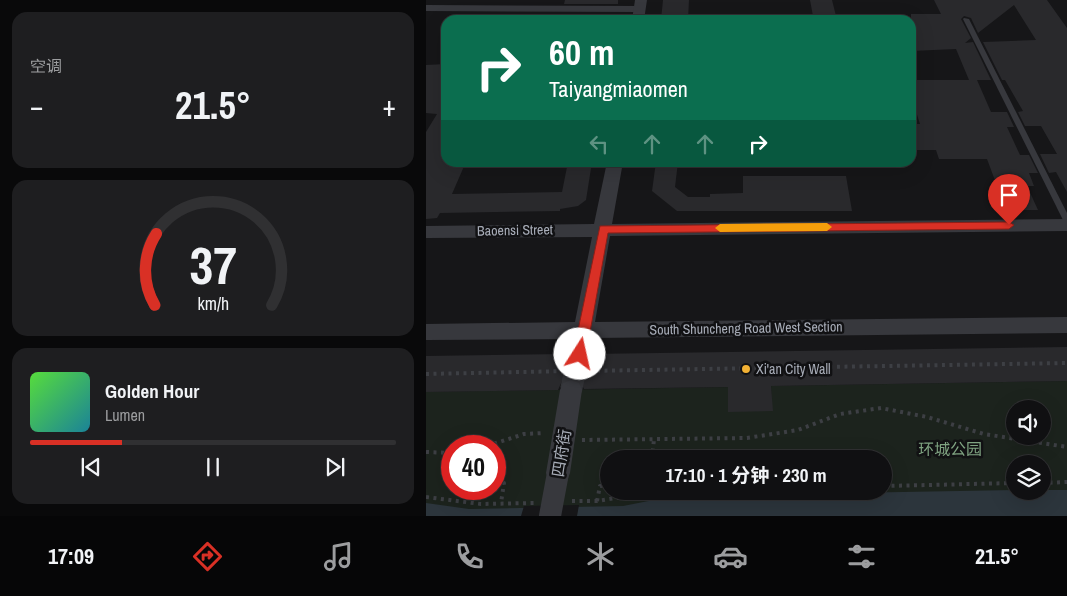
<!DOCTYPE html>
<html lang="zh">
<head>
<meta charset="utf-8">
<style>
	:root { --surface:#101012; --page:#1e1e20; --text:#f1f3f6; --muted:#9c9d9f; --line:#303032; --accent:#d93025 }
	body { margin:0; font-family:"Archivo Narrow","Noto Sans SC",sans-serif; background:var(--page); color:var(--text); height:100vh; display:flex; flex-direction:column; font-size:19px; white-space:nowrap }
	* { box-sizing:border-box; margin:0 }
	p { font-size:16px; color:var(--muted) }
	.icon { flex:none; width:28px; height:28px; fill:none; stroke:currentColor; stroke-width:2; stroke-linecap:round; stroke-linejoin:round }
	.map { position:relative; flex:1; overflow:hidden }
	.side { display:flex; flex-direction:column; gap:12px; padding:12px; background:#09090a; width:426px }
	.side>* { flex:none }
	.guide { position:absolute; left:15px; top:15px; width:475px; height:152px; border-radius:15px; box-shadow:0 5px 20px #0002,0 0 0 1px var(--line); background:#0b6e4f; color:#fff; overflow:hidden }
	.controls { position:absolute; left:580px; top:400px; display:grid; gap:10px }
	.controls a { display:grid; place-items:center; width:45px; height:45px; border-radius:50%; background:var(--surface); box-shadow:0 5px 20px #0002,0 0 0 1px var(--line); font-size:25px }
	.speed { position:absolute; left:15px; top:435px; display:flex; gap:10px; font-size:25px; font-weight:700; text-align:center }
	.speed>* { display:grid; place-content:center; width:65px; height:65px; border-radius:50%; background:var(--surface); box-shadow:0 5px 20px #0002,0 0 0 1px var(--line); line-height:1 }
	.speed .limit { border:8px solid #d22; background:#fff; color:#111 }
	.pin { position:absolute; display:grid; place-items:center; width:42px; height:42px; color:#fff; margin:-51px -21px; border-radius:50% 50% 50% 0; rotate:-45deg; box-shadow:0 0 5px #0007 }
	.pin .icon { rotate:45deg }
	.me { position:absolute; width:55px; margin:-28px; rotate:10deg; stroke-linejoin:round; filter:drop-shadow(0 0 4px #0008) }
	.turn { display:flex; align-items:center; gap:18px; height:105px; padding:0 25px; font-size:22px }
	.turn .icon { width:65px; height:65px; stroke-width:2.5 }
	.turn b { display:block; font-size:35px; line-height:42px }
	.lanes { display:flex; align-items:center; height:48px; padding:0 25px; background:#0003; justify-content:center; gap:25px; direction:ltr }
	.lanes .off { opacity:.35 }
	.big { font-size:38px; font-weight:700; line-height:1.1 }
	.side .tile { flex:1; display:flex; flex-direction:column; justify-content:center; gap:8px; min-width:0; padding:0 18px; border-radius:15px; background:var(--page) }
	.side .dial { align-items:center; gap:0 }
	.dial svg { height:130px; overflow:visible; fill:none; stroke:var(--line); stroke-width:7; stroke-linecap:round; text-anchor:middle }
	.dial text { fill:var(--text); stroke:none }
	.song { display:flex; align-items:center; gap:15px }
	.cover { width:60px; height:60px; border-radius:8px; background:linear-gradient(135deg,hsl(110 70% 55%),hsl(190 70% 35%)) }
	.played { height:5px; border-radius:2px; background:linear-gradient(90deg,var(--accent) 25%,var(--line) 25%) }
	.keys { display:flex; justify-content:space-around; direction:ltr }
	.heat { display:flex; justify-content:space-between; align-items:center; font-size:28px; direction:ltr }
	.trip { position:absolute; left:174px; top:450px; width:292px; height:50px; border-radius:25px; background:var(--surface); box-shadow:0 5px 20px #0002,0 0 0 1px var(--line); font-weight:700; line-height:50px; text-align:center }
	.tab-bar { display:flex; height:80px; justify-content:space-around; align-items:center; background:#060607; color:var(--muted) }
	.tab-bar .icon { width:35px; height:35px }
	.tab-bar .on { color:var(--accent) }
	.tab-bar b { font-size:22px; color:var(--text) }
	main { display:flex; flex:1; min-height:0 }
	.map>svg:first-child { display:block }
	.green { fill:#1c231d; fill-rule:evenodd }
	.water { fill:#2c353c }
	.pier { fill:#161618 }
	.building { fill:#29292c }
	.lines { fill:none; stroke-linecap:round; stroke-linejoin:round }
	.tertiary-tunnel { stroke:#333438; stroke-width:22; stroke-dasharray:22 11; stroke-linecap:butt }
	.path { stroke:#3d3f44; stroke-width:4; stroke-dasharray:3 4.5; stroke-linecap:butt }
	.service { fill:#37383d; fill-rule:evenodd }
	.minor { fill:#37383d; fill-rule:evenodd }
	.tertiary { fill:#37383d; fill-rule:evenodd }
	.tertiary-bridge { stroke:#37383d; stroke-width:22 }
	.route { fill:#d93025; stroke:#8d1f18 }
	.slow { fill:#f59e0b }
	.poi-dot { fill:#f2b134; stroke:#111113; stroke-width:2 }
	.labels { text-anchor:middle; stroke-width:5; stroke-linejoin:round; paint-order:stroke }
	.street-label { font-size:14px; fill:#a8adb8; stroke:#111113 }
	.poi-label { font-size:14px; fill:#a8adb8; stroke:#111113; text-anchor:start }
	.near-park-label { font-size:16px; fill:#7fa381; stroke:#111113 }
	.near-street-label { font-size:16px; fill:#a8adb8; stroke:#111113 }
</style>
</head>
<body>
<main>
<section class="side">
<div class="tile"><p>空调</p>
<div class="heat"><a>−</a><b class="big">21.5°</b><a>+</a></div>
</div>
<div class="tile dial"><svg viewBox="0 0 100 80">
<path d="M14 69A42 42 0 1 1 86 69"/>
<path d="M14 69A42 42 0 0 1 15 25" stroke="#d93025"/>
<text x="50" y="56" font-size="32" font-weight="700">37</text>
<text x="50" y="72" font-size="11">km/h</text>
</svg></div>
<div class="tile">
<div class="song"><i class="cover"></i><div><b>Golden Hour</b><p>Lumen</p></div></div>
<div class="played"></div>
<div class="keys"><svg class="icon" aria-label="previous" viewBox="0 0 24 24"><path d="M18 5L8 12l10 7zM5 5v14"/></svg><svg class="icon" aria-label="pause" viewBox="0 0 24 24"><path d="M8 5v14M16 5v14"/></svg><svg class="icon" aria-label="next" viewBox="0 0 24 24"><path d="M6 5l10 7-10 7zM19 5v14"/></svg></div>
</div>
</section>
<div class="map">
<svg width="641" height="516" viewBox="0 0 641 516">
	<rect width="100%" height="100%" fill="#161618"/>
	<!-- green -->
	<path class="green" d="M641 381V516H0V392L302 387 346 411 345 386ZM589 409H616V436H589ZM26 446H69V489H26ZM182 459H458V491H182ZM589 464H616V491H589Z"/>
	<!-- water -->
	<path class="water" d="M589 490H641V516H0V503L43 509 197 506 248 496Z"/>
	<!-- pier -->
	<path class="pier" d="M153 505 151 516H95L98 506Z"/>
	<!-- building -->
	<path class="building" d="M139 0H192V4H138Z
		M237 0H263L262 20H235Z
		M384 0H406L410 16H387Z
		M508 0H621L641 28V192L630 172 623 173 614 154H631L615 126H599L592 112 597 111 579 80H576L557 42 610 40 588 5 552 33 545 18 538 16 535 19 545 38 539 43 547 42 565 80H551L565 112H581L588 127H581L594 155H603L612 173H603L608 186H601L612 210H580L561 159H513L510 150H489L485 137V124H494L485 96V80H543L530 49 485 51V14H515Z
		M135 14H190L189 20H133Z
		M20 64V164H39L26 194 136 192 142 162H166L160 200 152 206 134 209V211L14 213 11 218 0 219V132L11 114 0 113V65Z
		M230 162H252L249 187 262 197H284V194L317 193V176H420L426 211H251L226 191Z
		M641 347V381L345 386 347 411 302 412V387L158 389 154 381 146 378 136 381 132 390 0 392V356L140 354 144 362 154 365 162 362 164 354Z"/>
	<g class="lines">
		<!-- tertiary-tunnel -->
		<path class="tertiary-tunnel" d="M145 390 153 354"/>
		<!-- path -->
		<path class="path" d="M156 371 641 363
			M0 374 143 371
			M156 440 321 438 372 430 414 414 455 408 501 417 558 434 641 447
			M61 446 98 434 119 433
			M0 452 26 453
			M226 459 228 439
			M69 483H78L75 503
			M616 483 641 482
			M458 486 589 483
			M0 497 55 504 108 503
			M146 501H171L235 491
			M171 501 174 486 182 485"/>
		<!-- service -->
		<path class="service" d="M538 18 543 19 641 213V222L637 220 537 19Z"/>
		<!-- minor -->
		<path class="minor" d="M0 5 214 6 219 9 214 12 0 11Z"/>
		<!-- tertiary -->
		<path class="tertiary" d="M209 0H221L218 20H206Z
			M181 162H197L186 224 641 219V231L184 236 169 322 641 317V333L166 338 161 360 153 363 145 360 142 354 145 339 0 340V324L149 322 166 237 0 238V226L168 224Z
			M145 380 153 383 156 390 144 473 141 481 132 485 123 481 120 473 134 390 137 383Z"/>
		<!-- tertiary-bridge -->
		<path class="tertiary-bridge" d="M124 516 132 473"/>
	</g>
	<!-- route -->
	<path class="route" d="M583 222 588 225 583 229 182 233 160 354 158 358 154 359 149 358 147 354 174 226Z"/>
	<!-- slow -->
	<path class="slow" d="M401 223 406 227 401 231 294 232 289 228 294 224Z"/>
	<!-- markers -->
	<circle class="poi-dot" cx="320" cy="369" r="5"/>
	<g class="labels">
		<!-- street labels -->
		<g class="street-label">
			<text transform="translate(89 230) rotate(-1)" y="5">Baoensi Street</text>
			<text transform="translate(320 328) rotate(-1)" y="5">South Shuncheng Road West Section</text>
		</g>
		<!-- poi labels -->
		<g class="poi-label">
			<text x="330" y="374">Xi'an City Wall</text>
		</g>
		<!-- near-park labels -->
		<g class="near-park-label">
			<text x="524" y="455">环城公园</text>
		</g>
		<!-- near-street labels -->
		<g class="near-street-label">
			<text transform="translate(135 453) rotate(-81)" y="6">四府街</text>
		</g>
	</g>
</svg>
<div class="controls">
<a><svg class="icon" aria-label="sound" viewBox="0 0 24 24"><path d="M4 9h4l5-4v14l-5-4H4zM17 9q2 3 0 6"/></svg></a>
<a><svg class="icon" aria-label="layers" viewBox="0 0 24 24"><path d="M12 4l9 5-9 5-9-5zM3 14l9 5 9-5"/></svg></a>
</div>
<div class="speed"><div class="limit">40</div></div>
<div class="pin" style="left:583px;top:225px;background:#d93025"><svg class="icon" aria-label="arrive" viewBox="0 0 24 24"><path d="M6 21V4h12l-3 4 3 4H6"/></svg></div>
<svg class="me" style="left:154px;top:354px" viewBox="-20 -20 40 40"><circle r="19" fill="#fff"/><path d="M0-13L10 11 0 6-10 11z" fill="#d93025"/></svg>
<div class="trip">17:10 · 1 分钟 · 230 m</div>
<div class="guide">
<div class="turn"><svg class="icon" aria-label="right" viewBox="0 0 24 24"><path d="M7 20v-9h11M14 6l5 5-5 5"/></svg><div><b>60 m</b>Taiyangmiaomen</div></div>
<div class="lanes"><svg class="icon off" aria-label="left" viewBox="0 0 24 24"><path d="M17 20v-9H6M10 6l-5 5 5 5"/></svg><svg class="icon off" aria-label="ahead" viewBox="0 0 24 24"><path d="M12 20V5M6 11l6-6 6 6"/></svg><svg class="icon off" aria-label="ahead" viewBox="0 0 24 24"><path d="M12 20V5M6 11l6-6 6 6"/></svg><svg class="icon" aria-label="right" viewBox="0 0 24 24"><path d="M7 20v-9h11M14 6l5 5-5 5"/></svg></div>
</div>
</div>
</main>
<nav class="tab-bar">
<b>17:09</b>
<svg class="icon on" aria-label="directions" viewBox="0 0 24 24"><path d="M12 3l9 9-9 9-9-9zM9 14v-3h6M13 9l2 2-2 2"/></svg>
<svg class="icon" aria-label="music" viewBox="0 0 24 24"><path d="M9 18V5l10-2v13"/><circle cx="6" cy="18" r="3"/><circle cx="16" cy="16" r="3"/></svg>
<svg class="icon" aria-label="phone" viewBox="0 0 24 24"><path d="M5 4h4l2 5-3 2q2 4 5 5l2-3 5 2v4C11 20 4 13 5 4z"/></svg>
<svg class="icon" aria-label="climate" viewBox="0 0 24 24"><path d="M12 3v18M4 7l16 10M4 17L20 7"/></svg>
<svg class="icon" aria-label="car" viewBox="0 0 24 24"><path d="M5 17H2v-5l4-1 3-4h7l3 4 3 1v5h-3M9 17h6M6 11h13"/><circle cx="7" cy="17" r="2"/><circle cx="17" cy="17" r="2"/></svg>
<svg class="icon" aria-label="filters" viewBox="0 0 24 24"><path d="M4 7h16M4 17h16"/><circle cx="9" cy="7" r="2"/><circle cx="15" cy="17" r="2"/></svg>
<b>21.5°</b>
</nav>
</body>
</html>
